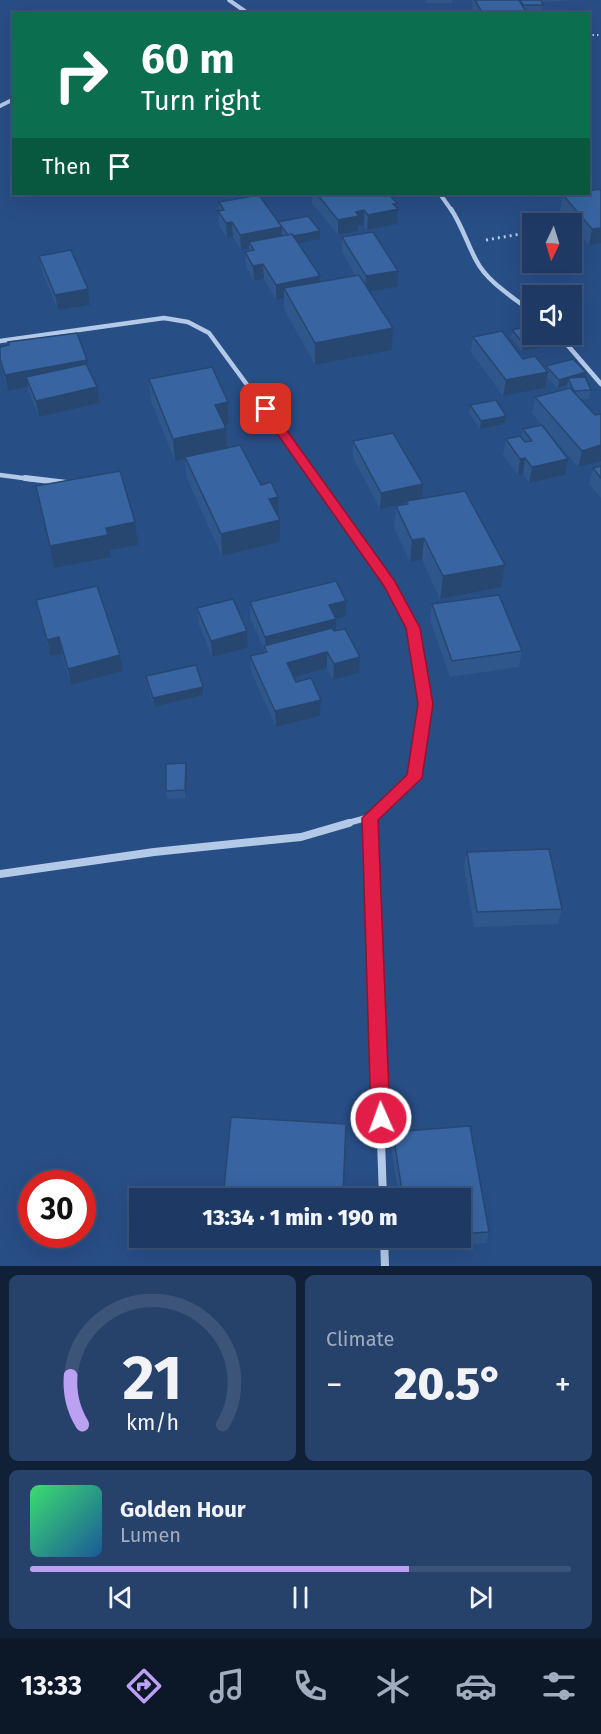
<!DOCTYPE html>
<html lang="en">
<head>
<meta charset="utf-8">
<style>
	:root { --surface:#1e3a64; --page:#26416a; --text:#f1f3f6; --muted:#a1adbf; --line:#3c5478; --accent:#bca0f2 }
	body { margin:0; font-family:"Fira Sans",sans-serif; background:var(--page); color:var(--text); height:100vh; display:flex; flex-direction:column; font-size:22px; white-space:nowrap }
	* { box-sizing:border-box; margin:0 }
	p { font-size:20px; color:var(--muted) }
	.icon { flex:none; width:33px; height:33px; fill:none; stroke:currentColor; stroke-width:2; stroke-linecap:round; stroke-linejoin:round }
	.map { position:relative; height:1266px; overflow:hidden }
	.sheet { display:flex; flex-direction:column; gap:9px; padding:9px; background:#102037; flex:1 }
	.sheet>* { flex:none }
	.hud { position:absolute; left:12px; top:12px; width:578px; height:183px; border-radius:0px; box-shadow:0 6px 24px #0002,0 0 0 2px var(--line); background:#0b6e4f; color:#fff; overflow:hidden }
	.needle { width:39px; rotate:184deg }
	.fabs { position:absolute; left:522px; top:213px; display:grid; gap:12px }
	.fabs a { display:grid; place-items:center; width:60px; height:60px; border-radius:0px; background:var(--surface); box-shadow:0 6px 24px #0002,0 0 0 2px var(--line); font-size:30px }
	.speed { position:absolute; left:18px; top:1170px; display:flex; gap:12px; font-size:30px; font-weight:700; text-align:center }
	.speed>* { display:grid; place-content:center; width:78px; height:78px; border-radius:50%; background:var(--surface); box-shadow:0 6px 24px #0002,0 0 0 2px var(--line); line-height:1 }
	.speed .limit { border:9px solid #d22; background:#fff; color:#111 }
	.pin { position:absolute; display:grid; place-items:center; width:51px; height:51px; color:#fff; margin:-26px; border-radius:12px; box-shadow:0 3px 9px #0006 }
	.me { position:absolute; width:66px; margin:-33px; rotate:358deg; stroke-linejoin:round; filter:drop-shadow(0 0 4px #0008) }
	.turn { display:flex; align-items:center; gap:21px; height:126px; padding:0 30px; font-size:27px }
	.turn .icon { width:78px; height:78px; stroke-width:2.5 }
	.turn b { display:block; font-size:42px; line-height:51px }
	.then { display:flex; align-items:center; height:57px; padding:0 30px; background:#0003; gap:12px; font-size:22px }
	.big { font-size:45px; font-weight:800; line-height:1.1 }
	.sheet .card { flex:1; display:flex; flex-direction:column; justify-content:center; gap:9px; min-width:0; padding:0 21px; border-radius:9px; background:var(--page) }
	.sheet .dial { align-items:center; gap:0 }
	.dial svg { height:156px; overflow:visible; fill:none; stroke:var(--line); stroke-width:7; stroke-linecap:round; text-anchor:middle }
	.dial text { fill:var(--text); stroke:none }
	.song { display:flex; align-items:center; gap:18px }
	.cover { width:72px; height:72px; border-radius:9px; background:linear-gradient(135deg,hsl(140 70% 55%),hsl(210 70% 35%)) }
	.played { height:6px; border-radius:3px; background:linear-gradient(90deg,var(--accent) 70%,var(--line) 70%) }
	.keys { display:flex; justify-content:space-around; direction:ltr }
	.heat { display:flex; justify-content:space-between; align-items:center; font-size:33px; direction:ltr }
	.sheet .tiles { flex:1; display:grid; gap:9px; grid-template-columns:1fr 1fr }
	.card:last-child { grid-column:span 2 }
	.trip { position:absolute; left:129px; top:1188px; width:342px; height:60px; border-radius:0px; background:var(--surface); box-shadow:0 6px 24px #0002,0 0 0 2px var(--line); font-weight:800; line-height:60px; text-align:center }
	.dock { display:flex; height:96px; justify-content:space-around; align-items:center; background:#0c1728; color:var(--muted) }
	.dock .icon { width:42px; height:42px }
	.dock .active { color:var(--accent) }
	.dock b { font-size:27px; color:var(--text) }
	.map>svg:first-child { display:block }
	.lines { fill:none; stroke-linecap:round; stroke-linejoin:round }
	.path-far1 { stroke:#b3c9e8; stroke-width:2; stroke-dasharray:1.5 3; stroke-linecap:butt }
	.path { stroke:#b3c9e8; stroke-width:3; stroke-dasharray:2 4; stroke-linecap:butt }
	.minor-far3 { stroke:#b3c9e8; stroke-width:4 }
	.minor-far2 { stroke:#b3c9e8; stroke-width:4.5 }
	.minor-far1 { stroke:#b3c9e8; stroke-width:6 }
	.minor { stroke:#b3c9e8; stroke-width:8 }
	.wall { fill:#30578b }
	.shaded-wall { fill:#274771 }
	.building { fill:#3865a2; stroke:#274771; stroke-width:1.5 }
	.route { fill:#e11d48; stroke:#92132f; stroke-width:1.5 }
</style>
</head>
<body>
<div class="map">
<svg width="601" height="1266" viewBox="0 0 601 1266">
	<rect width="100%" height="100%" fill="#284e86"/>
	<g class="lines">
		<!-- path-far1 -->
		<path class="path-far1" d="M588 35H601"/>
		<!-- path -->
		<path class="path" d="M486 240 532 232"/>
		<!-- minor-far3 -->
		<path class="minor-far3" d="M229 0 249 14
			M0 106 14 99
			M440 194 452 211"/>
		<!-- minor-far2 -->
		<path class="minor-far2" d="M451 209C462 226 467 243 476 260 487 282 513 297 532 312
			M558 334 601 384
			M0 341 164 318 188 322 209 333 317 480
			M0 475 38 480"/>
		<!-- minor-far1 -->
		<path class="minor-far1" d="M25 478 67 483
			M316 478 389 584 413 628 426 704 415 778 370 817
			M344 824 370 817V824"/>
		<!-- minor -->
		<path class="minor" d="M370 823 383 1198
			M0 874 154 852 301 837 349 823
			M384 1238 385 1266"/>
	</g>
	<!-- wall -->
	<path class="wall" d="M426 0H452V3H426Z
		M472 0H519V1V0H578L542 2 543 5 542 12H526L527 14H474L472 10Z
		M601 191V243L589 245 560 210 563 195Z
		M312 194H388L397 203 396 208 398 209 397 224 367 230 364 225 358 226V231L338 235 312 203Z
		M219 202 278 222 320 231V239L298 243 320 276V281L355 275 342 252V237L397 287 369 291 393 328 392 350 315 365 284 309V299L276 300 264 279 254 281 246 267 245 252 250 251 249 249 241 250 233 237 227 238 219 226Z
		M39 256 88 289 90 305 58 310 42 271Z
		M512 330 548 346 522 351 511 338Z
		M473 337 545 369 546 366 585 378 591 390 589 399H580L595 415 578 467 532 413 535 397 567 388V385L558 388 547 377 545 388 503 396 471 352Z
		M0 347 87 360 88 367 100 403 39 417 29 392 28 387 8 391 0 363Z
		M149 379 228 402 229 424 225 425 227 448 261 485 278 497 280 542 222 556 187 479 185 459 175 461 151 401Z
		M470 405 506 416 505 424 480 429 469 413Z
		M523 429 565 475 529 483 523 474 518 475 503 455 506 439 521 438Z
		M353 441 421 498 505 565 501 587 440 599 422 560 410 562 394 528 396 506 406 503 380 509 353 458Z
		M601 466V498L589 484 593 468Z
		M36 600 120 655 123 671 71 685 62 654 51 656 39 616Z
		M250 602 345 617 336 619V631L360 657 359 673 333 680 327 668 294 677 296 682 321 700 320 716 276 727 251 672 250 656 264 653V649L250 618Z
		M432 604 522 651 519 667 450 677 430 620Z
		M197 608 247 631 248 648 212 657 199 625Z
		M146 676 203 695 154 707 147 684Z
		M187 771 186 798 167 799 166 791Z
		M467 852 562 909 558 924 474 927 464 867Z
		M346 1124 343 1198H223Z
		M470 1126 489 1232 486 1243 406 1250 404 1238H460V1198H399L391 1145 393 1132Z"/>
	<!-- shaded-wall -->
	<path class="shaded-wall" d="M522 194H542L522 198Z
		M397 203 396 209H398L397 224 367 230 368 215Z
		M364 210V225L358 226V231L338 235V220L356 212Z
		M232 222 233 237 227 238 226 223Z
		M282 227V242H249V249L241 250 240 235Z
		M601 228V243L589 245 592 229Z
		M320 231V239L290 245V237Z
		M263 264 264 279 254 281 253 266Z
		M398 271 397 287 365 292 366 276Z
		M320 276V292L284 288V299L276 300V285Z
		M88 289 90 305 58 310 55 295Z
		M393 328 392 350 315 365V343Z
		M550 337 548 346 522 351 523 343Z
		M87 360 89 376 26 377 28 387 8 391 5 375Z
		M548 372 545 388 503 396 506 380Z
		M586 372 585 380 568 378 567 385 558 388 559 380Z
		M97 387 100 403 39 417 36 401Z
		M228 402 229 424 217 427 215 405Z
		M506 416 505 424 480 429 481 421Z
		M226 428 227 450 175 461 173 439Z
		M601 445V461L578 467 582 451Z
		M525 458 523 474 518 475 520 459Z
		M568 459 565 475 529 483 532 467Z
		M423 484 421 500 407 501 406 503 380 509 381 493Z
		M278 497 279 519 269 499Z
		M280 520V542L222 556 221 534Z
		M135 522 138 545 110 550 111 557 54 568 50 546 106 528Z
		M424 538 422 560 410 562 412 540Z
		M505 565 501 587 440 599 443 576Z
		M346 601 345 617 336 619V635L266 649 265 637 329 605Z
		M247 631 248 648 212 657 211 641Z
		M59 637 62 654 51 656 47 640Z
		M327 652V668L287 679V663Z
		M120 655 123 671 71 685 68 669Z
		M360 657 359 673 333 680 334 664Z
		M203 687V695L154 707 153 698Z
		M321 700 320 716 276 727 275 711Z
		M186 763 187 771 186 798 185 790Z"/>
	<!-- building -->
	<path class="building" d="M475 0H519L527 13 483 14Z
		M520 0H541L543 5H523Z
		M599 189 601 191V228L592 229 563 195 571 194H588V191Z
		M317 194H388L397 203 393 204 398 209 368 215 364 210 356 212 359 216 338 220Z
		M259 195 282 227 240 235 232 222 226 223 218 211 224 210 219 202Z
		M308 216 320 231 293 236 292 234 288 235 278 222Z
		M373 232 398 271 366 276 342 237Z
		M292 234 320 276 276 285 263 264 253 266 245 252 254 250 249 242Z
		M71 250 88 289 55 295 39 256Z
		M359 275 393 328 315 343 284 288Z
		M532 325V334H547L550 337 523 343 512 330Z
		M502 331 523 359 535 356 548 372 506 380 473 337Z
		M77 333 87 360 5 375 0 359V347L9 345 8 342Z
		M573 359 586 372 559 380 546 366Z
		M86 364 97 387 36 401 26 377Z
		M212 367 228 402 215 405 226 428 173 439 149 379Z
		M585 377 591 390 574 391 568 378Z
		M570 388 595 415 601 414V445L582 451 535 397Z
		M496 400 506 416 481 421 470 405Z
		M542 425 568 459 532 467 525 458 520 459 506 439 520 436 525 442 532 441 523 429Z
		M393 433 423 484 381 493 353 441Z
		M240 445 261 485 271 482 278 497 269 499 280 520 221 534 185 457Z
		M601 466V478L593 468Z
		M120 471 135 522 106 528 108 535 50 546 36 486Z
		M465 491 505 565 443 576 424 538 412 540 396 506 408 504 407 501Z
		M336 581 346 601 329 605 336 619 265 637 250 602Z
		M97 586 120 655 68 669 59 637 47 640 36 600Z
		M499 595 522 651 452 661 432 604Z
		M233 599 247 631 211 641 197 608Z
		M332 628 334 631 345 629 360 657 334 664 327 652 287 663 296 682 311 678 321 700 275 711 250 656 267 652 264 646Z
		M196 665 203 687 153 698 146 676Z
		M186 763 185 790 166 791V764Z
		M549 849 562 909 477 912 467 852Z
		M231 1117 346 1124 343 1194 326 1193V1198H223Z
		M470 1126 489 1232 460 1234V1198H403L393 1132Z
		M408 1238H424L408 1239Z"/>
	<!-- route -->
	<path class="route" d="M266 406 270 407 394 580 420 628 433 704 422 778 378 820 390 1118 387 1124 381 1127 374 1124 371 1118 362 818 407 775 418 704 406 628 384 586 260 409Z"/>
</svg>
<div class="fabs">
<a><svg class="needle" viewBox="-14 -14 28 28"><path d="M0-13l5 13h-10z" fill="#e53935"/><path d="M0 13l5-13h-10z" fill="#a1adbf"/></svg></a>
<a><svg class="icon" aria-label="sound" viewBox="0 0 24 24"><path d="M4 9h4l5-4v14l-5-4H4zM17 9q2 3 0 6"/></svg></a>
</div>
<div class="speed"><div class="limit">30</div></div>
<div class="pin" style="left:266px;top:409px;background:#d93025"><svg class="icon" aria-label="arrive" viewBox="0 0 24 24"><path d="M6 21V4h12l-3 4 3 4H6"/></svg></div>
<svg class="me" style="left:381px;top:1118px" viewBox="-20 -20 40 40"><circle r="17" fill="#e11d48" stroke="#fff" stroke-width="3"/><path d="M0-11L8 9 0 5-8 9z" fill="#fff"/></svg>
<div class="trip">13:34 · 1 min · 190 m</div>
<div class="hud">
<div class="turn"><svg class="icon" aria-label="right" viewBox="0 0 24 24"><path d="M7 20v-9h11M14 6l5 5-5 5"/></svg><div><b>60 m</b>Turn right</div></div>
<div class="then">Then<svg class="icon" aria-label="arrive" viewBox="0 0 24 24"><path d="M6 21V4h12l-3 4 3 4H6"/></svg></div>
</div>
</div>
<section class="sheet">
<div class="tiles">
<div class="card dial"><svg viewBox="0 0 100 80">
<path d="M14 69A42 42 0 1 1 86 69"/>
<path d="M14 69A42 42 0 0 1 8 44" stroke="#bca0f2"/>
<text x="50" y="56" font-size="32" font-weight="700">21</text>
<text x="50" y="72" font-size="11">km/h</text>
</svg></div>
<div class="card"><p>Climate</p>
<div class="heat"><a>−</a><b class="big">20.5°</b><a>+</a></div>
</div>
<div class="card">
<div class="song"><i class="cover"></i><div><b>Golden Hour</b><p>Lumen</p></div></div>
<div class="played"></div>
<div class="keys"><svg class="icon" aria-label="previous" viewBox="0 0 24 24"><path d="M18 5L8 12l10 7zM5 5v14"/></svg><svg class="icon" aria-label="pause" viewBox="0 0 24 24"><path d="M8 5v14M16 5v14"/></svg><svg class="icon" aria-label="next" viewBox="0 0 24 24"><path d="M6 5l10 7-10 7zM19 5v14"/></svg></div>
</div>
</div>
</section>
<nav class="dock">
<b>13:33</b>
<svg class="icon active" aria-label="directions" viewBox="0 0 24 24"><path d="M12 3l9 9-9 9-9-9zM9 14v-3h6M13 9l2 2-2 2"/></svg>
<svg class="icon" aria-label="music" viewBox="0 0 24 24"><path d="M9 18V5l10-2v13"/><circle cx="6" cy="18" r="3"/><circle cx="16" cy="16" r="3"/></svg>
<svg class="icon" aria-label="phone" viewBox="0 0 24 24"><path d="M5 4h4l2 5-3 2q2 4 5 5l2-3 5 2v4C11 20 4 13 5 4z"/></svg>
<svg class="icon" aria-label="climate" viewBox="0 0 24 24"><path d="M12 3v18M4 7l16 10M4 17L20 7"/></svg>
<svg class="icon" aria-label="car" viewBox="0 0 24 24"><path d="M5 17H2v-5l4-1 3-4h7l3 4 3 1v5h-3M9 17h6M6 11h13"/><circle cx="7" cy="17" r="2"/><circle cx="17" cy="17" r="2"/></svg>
<svg class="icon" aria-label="filters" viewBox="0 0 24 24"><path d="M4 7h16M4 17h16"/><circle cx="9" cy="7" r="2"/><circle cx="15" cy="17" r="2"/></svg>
</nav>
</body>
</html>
